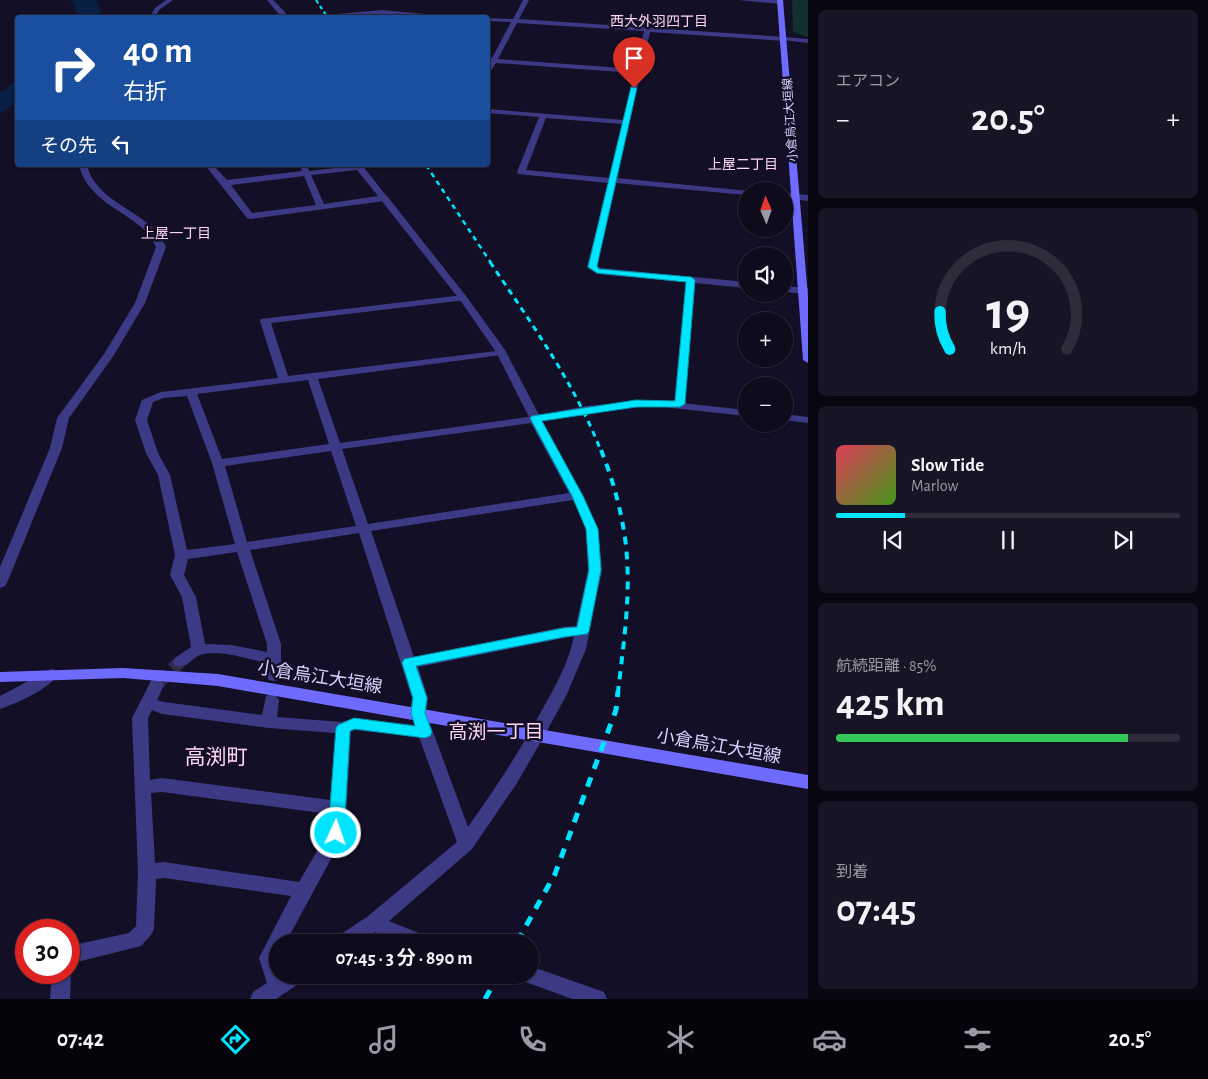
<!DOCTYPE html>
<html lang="ja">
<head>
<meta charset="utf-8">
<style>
	:root { --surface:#0e0b1c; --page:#171425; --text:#f1f3f6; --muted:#9b9ba3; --line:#2e2b3b; --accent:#00e5ff }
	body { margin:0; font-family:"Alegreya Sans","Noto Sans JP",sans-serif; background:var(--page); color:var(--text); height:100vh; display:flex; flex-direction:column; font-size:19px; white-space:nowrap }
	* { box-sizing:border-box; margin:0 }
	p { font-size:16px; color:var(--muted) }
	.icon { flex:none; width:28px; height:28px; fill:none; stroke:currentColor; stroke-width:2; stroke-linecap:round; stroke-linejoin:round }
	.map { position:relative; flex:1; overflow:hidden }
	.drawer { display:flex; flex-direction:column; gap:10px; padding:10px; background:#08060f; width:400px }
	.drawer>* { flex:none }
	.top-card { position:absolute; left:15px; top:15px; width:475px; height:152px; border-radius:5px; box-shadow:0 1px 4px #0004,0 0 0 1px var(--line); background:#1a4fa0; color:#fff; overflow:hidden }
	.needle { width:32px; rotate:358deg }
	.fabs { position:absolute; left:738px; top:182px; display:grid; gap:10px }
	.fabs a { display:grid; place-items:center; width:55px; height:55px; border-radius:50%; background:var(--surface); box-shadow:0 1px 4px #0004,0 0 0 1px var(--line); font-size:25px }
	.speed { position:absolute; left:15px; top:919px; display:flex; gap:10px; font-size:25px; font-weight:700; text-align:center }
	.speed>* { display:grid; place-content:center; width:65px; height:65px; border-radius:50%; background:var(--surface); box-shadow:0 1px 4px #0004,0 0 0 1px var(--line); line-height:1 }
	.speed .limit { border:8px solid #d22; background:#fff; color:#111 }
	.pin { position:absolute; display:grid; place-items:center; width:42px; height:42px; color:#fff; margin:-51px -21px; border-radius:50% 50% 50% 0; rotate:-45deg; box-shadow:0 0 5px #0007 }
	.pin .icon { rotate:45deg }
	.me { position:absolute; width:55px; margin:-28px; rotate:3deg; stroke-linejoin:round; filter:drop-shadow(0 0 4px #0008) }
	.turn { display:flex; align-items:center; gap:18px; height:105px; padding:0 25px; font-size:22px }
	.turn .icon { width:65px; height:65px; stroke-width:2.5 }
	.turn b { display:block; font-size:35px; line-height:42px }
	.then { display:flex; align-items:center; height:48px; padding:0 25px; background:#0003; gap:10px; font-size:19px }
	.big { font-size:38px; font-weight:700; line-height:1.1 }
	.drawer .card { flex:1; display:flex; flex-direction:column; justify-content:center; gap:8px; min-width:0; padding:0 18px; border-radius:8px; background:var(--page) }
	.drawer .dial { align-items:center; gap:0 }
	.dial svg { height:130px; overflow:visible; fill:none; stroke:var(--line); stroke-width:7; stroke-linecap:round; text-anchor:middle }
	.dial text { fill:var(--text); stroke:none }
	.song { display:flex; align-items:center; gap:15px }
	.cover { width:60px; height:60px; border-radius:8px; background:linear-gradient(135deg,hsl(350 70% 55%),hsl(100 70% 35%)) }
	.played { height:5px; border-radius:2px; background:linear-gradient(90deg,var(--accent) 20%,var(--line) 20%) }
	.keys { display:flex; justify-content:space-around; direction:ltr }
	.heat { display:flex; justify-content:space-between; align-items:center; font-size:28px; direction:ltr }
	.charge { height:8px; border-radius:4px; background:linear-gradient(90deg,#34c759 85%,var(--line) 0) }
	.trip { position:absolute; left:269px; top:934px; width:270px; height:50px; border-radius:25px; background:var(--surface); box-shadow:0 1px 4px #0004,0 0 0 1px var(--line); font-weight:700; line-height:50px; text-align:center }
	.menu { display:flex; height:80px; justify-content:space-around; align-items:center; background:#06040b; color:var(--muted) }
	.menu .icon { width:35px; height:35px }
	.menu .active { color:var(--accent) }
	.menu b { font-size:22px; color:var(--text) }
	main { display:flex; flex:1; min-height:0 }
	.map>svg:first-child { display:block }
	.green { fill:#12302f }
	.water { fill:#0a1f44 }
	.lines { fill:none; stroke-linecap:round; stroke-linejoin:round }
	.minor-tunnel { stroke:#312d47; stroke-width:13; stroke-dasharray:13 7; stroke-linecap:butt }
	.minor { fill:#3d3a85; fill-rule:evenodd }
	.tertiary { fill:#3d3a85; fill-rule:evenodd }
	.secondary { fill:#6f6bff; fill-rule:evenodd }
	.rail-far4 { stroke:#00e5ff; stroke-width:2; stroke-dasharray:4 3; stroke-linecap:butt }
	.rail-far3 { stroke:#00e5ff; stroke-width:2.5; stroke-dasharray:5 4.5; stroke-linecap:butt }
	.rail-far2 { stroke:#00e5ff; stroke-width:3; stroke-dasharray:6 5; stroke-linecap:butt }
	.rail-far1 { stroke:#00e5ff; stroke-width:4; stroke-dasharray:8 7; stroke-linecap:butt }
	.rail { stroke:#00e5ff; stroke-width:5; stroke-dasharray:10 9; stroke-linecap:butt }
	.route { fill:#00e5ff; stroke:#0095a6 }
	.labels { text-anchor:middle; stroke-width:5; stroke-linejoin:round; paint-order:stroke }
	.far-street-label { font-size:12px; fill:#d9d4ff; stroke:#130f26 }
	.far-neighbourhood-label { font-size:14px; fill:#ffd6f0; stroke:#130f26 }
	.near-street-label { font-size:18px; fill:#d9d4ff; stroke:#130f26 }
	.near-neighbourhood-label { font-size:19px; fill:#ffd6f0; stroke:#130f26 }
	.near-quarter-label { font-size:21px; fill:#ffd6f0; stroke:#130f26 }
</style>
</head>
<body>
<main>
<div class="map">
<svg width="808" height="999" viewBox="0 0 808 999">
	<rect width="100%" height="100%" fill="#130f26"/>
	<!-- green -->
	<path class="green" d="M792 0H808V37L793 32Z"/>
	<!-- water -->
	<path class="water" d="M71 0H96L103 17H77L76 8Z
		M17 81V101L0 114V92Z"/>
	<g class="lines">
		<!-- minor-tunnel -->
		<path class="minor-tunnel" d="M158 683 180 662"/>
		<!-- minor -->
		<path class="minor" d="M166 0H173L159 10 155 18H149L155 8Z
			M267 0H273L285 12 288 18H282Z
			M523 0H529L519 19 785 37 788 39 785 41 650 32 617 178 749 191H746V195L616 183 597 266 600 268 746 282V288L695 283 684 406H676L674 404 686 282 597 274 587 267 608 183 518 174 517 172 539 117 488 113V109L623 120 634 73 496 63 490 72 488 73 490 62H488V58H492L511 22 488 21 487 18 513 19ZM517 23 644 31 635 69 498 59ZM546 118 622 124 609 178 526 170Z
			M739 0H775L784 2 781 4Z
			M382 10 468 18 382 14 293 18Z
			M79 165H87C97 206 151 210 166 247L145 303 114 355 69 418 62 448 7 583 5 586 0 588V567L50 448 57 418 104 354 135 303 156 247C144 214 89 208 79 165Z
			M205 165H213L227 180 302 171 300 167 302 165H307L309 171 362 165 388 198 384 201 250 219 247 218ZM357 170 378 196 324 204 311 175ZM304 176 316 205 252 213 231 185Z
			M784 193 808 195V201L784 198Z
			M784 286 808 288V294L784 292Z
			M463 295 466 296V300L271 323 288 376 505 350 506 352 501 355 318 379 340 443 535 416 539 417 583 496 598 529 602 570 586 649 567 694 543 738 517 783 472 849 389 921 426 936 428 942H399L375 932 360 942H336L338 936 367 917 457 842 419 737 355 730 351 731 345 833 286 942H278V975H306L303 981 276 999H250L253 992 267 983 259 958 291 896 164 878 156 879 154 929 151 935 141 946 69 964V946L129 933 136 926 138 872 132 718 151 681 156 679 161 681 164 685 157 700 164 702 262 715 266 696 271 694 276 696 279 700 277 717 342 722 354 718 415 725 410 713 412 698 359 533 250 550 281 644V676L279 680 274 681 269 680 267 676V663C247 659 223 650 203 654 192 656 188 670 175 666L173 662 175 658 191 647 182 597 170 575 175 555 158 475 146 453 135 420 142 400 161 392 278 378 260 321 261 319ZM308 380 329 444 222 459 197 394ZM187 396 212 463 235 544 187 550 170 475 158 453 147 420 153 402 163 398ZM531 423 569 493 368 524 342 449ZM331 451 356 526 247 542 225 466ZM573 500 586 529 588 570 576 626 564 627 414 657 371 531ZM237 552 267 644V652L231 645 205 644 196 597 184 575 188 559ZM574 636C569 662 555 687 542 710 520 751 495 789 468 827L426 713 428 698 418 667ZM152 710 162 714 269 728 335 733 330 800 162 778 150 780 148 718ZM162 792 329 814 328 832 299 882 164 862 155 863 151 793Z
			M51 669 56 670 58 674C51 688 15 704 0 709V696Z
			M69 966 71 972 70 999H50L52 972H69Z
			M530 966 604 992 607 999H572L523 981 520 975H530Z"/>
		<!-- tertiary -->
		<path class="tertiary" d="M785 37 808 39V43L783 40Z
			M381 196H387L466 296 505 350 539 415 587 406 654 400 746 410V416L654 406 587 412 535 422 531 421 496 352 460 300 381 200Z
			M784 414 808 417V423L784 420Z"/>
		<!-- secondary -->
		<path class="secondary" d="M777 0H783L808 297V363L803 360Z
			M123 668 218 674 808 775V789L218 686 123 678 0 682V672Z"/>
		<!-- rail-far4 -->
		<path class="rail-far4" d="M316 0 328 18"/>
		<!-- rail-far3 -->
		<path class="rail-far3" d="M426 165 491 263"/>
		<!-- rail-far2 -->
		<path class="rail-far2" d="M490 262C531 323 574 382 601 451"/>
		<!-- rail-far1 -->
		<path class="rail-far1" d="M601 450C614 482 625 523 627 558 630 603 623 648 618 692"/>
		<!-- rail -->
		<path class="rail" d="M517 942 555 874 616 710 618 691
			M485 999 499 975"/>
	</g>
	<!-- route -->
	<path class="route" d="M631 87 637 88 597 266 599 269 691 277 695 280 685 404 680 407H636L542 421 583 496 598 529 601 570 589 631 587 634 564 637 416 666 427 698 425 713 432 732 430 736 425 738 355 729 350 731 344 833 342 837 336 839 331 837 328 833 336 728 338 725 354 718 415 726 411 713 413 698 402 663 404 659 564 628 577 627 589 570 586 529 572 496 530 418 532 416 636 400 675 401 686 282 597 273 588 267Z"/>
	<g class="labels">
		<!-- far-street labels -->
		<g class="far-street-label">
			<text transform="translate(790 120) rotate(-94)" y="4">小倉烏江大垣線</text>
		</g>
		<!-- far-neighbourhood labels -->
		<g class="far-neighbourhood-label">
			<text x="659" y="26">西大外羽四丁目</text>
			<text x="743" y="169">上屋二丁目</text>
			<text x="176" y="238">上屋一丁目</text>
		</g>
		<!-- near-street labels -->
		<g class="near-street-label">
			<text transform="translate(320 677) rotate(9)" y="6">小倉烏江大垣線</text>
			<text transform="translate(719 746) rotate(10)" y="6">小倉烏江大垣線</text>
		</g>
		<!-- near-neighbourhood labels -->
		<g class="near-neighbourhood-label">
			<text x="496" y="738">高渕一丁目</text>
		</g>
		<!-- near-quarter labels -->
		<g class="near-quarter-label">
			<text x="216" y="764">高渕町</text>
		</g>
	</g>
</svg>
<div class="fabs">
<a><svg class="needle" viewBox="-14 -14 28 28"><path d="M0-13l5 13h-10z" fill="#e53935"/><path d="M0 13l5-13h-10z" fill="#9b9ba3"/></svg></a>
<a><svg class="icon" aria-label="sound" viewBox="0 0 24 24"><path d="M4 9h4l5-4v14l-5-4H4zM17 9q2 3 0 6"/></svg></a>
<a>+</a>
<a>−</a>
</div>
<div class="speed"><div class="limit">30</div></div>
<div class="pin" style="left:634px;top:88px;background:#d93025"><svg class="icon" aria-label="arrive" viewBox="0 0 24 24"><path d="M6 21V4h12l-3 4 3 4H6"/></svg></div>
<svg class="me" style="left:336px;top:833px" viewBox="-20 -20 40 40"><circle r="17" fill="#00e5ff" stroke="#fff" stroke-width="3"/><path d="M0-11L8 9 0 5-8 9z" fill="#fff"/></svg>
<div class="trip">07:45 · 3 分 · 890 m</div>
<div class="top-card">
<div class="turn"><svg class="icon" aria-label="right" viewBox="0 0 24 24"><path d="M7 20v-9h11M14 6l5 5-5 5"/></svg><div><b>40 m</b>右折</div></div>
<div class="then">その先<svg class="icon" aria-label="left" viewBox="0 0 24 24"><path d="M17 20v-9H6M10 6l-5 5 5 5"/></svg></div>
</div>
</div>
<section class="drawer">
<div class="card"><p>エアコン</p>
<div class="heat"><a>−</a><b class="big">20.5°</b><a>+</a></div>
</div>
<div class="card dial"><svg viewBox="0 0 100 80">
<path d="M14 69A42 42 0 1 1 86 69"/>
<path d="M14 69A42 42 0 0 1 8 46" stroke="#00e5ff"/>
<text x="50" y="56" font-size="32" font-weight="700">19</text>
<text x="50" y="72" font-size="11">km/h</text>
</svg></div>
<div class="card">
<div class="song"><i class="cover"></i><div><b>Slow Tide</b><p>Marlow</p></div></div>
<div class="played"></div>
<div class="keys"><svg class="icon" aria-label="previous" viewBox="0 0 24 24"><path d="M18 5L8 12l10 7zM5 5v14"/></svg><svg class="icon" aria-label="pause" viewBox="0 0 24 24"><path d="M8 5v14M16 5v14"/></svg><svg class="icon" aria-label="next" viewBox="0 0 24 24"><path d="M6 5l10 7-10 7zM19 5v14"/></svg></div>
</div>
<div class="card"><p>航続距離 · 85%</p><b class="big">425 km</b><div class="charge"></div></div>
<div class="card"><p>到着</p><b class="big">07:45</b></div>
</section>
</main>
<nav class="menu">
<b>07:42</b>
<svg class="icon active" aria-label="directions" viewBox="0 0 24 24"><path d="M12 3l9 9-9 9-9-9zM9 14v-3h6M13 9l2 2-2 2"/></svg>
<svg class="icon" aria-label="music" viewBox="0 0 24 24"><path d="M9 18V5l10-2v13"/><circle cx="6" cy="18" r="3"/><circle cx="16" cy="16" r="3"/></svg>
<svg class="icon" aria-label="phone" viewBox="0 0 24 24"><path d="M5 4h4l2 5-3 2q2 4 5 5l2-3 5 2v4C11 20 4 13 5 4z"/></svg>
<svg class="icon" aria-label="climate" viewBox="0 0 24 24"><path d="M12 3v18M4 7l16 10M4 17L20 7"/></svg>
<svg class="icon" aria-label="car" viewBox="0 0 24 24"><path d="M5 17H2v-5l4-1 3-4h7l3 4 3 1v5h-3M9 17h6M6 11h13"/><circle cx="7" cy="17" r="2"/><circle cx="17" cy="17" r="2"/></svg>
<svg class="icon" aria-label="filters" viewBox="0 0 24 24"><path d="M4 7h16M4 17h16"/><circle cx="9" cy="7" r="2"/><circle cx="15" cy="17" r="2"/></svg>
<b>20.5°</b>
</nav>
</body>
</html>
